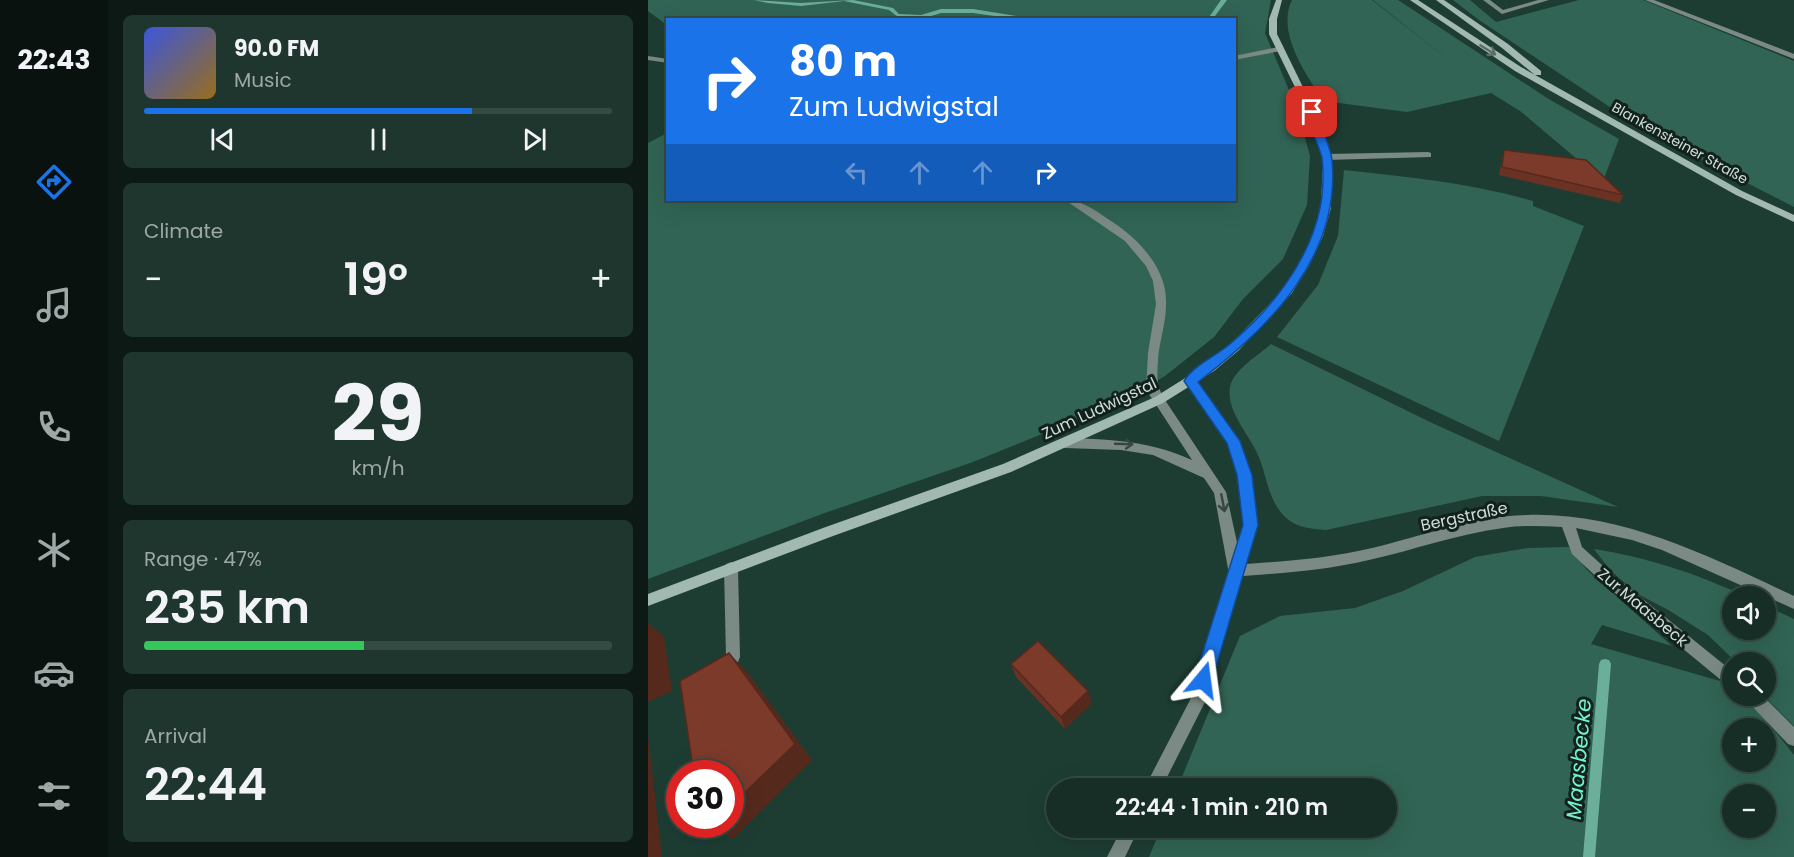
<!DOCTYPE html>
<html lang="en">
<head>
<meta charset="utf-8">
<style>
	:root { --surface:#162e26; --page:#1f362e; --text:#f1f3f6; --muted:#9ea8a7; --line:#354a43; --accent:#1a73e8 }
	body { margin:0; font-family:Poppins,sans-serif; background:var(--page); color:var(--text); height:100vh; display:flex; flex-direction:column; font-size:22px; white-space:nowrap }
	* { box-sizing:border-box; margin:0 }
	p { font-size:20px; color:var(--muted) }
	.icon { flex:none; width:33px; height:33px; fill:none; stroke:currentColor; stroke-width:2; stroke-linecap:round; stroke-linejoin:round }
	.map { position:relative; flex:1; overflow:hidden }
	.side { display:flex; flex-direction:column; gap:15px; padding:15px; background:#0c1915; width:540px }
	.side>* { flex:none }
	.banner { position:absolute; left:18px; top:18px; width:570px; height:183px; border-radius:0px; box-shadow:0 6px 24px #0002,0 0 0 2px var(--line); background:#1a73e8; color:#fff; overflow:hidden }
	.fabs { position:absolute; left:1074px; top:586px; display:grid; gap:12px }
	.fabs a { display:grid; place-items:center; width:54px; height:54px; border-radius:50%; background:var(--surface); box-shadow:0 6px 24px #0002,0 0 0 2px var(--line); font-size:30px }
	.speed { position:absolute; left:18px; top:760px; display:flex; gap:12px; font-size:30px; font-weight:700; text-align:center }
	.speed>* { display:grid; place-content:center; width:78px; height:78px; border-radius:50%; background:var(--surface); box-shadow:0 6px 24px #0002,0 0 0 2px var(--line); line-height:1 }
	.speed .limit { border:9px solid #d22; background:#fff; color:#111 }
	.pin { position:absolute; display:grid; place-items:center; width:51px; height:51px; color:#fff; margin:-26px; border-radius:12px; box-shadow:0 3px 9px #0006 }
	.me { position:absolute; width:66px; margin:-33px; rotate:16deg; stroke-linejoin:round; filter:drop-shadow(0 0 4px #0008) }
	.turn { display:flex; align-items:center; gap:21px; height:126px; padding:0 24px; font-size:27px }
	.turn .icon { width:78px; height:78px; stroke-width:2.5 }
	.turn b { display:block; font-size:42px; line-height:51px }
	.lanes { display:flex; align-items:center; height:57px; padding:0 24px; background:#0003; justify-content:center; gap:30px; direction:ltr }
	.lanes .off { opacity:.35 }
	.big { font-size:45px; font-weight:600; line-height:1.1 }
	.side .card { flex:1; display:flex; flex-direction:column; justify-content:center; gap:9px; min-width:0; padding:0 21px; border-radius:9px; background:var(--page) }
	.side .dial { align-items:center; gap:0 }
	.dial b { font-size:78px; line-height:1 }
	.song { display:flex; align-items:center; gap:18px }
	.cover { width:72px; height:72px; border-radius:9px; background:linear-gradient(135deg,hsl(230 70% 55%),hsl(40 70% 35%)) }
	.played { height:6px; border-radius:3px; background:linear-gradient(90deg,var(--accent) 70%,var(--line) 70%) }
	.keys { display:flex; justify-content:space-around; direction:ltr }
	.heat { display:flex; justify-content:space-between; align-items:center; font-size:33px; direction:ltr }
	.charge { height:9px; border-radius:4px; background:linear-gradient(90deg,#34c759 47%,var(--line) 0) }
	.trip { position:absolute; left:398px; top:778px; width:351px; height:60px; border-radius:30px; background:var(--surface); box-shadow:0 6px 24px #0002,0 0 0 2px var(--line); font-weight:600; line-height:60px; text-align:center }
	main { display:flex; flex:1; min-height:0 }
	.tabs { display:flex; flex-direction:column; width:108px; justify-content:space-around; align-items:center; background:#09120f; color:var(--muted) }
	.tabs .icon { width:42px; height:42px }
	.tabs .selected { color:var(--accent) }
	.tabs b { font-size:27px; color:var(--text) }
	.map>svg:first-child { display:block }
	.green { fill:#316454; fill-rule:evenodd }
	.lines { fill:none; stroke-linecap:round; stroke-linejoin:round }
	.stream { fill:#6baf9a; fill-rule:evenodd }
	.lane { fill:#7b8a84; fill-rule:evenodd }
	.street { fill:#7b8a84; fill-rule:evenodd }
	.secondary { fill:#a1b9b0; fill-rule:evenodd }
	.wall { fill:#6a3224 }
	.shaded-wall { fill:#56291d }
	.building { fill:#7b3a2a; stroke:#56291d; stroke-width:1.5 }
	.oneway { stroke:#5a6d66 }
	.oneway2 { stroke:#374640 }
	.route { fill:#1a73e8; stroke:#114b97; stroke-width:1.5 }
	.labels { text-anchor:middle; stroke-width:6; stroke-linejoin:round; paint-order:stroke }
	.far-street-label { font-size:14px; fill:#cddfd8; stroke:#13211c }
	.street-label { font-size:16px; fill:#cddfd8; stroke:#13211c }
	.near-water-label { font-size:21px; font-style:italic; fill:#74f1cb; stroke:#13211c }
</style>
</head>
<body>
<main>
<nav class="tabs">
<b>22:43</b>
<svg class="icon selected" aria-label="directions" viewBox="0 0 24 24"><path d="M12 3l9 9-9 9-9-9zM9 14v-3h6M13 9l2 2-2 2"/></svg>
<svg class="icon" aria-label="music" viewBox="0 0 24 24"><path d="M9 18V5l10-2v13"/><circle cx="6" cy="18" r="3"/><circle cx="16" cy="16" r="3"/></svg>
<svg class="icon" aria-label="phone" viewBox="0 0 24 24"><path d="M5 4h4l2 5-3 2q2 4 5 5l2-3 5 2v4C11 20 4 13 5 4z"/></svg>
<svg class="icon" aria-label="climate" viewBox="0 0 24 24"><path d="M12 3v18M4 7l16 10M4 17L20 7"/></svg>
<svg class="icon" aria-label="car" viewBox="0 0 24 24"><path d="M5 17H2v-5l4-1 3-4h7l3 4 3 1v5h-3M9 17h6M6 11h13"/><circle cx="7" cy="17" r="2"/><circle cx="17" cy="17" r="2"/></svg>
<svg class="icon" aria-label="filters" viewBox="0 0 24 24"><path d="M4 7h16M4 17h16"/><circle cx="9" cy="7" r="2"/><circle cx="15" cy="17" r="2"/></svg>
</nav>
<section class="side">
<div class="card">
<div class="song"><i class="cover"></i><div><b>90.0 FM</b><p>Music</p></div></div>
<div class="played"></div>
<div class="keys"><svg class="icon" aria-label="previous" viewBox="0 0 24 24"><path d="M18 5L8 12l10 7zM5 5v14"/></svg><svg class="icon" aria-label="pause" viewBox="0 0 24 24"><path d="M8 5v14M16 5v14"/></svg><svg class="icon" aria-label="next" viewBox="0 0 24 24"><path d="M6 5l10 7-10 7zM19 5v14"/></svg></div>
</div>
<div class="card"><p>Climate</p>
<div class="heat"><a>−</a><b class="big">19°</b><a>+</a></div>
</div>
<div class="card dial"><b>29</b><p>km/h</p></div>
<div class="card"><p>Range · 47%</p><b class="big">235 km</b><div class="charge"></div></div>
<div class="card"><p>Arrival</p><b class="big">22:44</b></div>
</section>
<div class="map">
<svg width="1146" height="857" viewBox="0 0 1146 857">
	<rect width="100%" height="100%" fill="#1d3d33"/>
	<!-- green -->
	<path class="green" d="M0 0H623L617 33 649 109 662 156 659 205 635 259 595 299 566 337 517 376 462 407 458 401 461 407 325 462 174 514 0 579V143L19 133 20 200H586V20H20L19 25 0 11Z
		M644 0H724L807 65 725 0H750L899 98 971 139 955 181 872 111 843 93 759 112 676 101C658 75 628 32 644 0Z
		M805 0H822L848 22 931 0H995L1146 61V207L1001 133 831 20Z
		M696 170C759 177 823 183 885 201V206L936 226 851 441 629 337 670 285 690 236Z
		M623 344 782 422 970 507 893 496H834L678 530C666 529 652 528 642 521 620 505 620 478 610 455 601 434 578 411 582 387 585 370 611 355 623 344Z
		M921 547 939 570 1024 646 954 625 943 644 1072 681 1084 691V696H1091L1115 716 1146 755V857H501L513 828H738V789H529L592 636 632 616 707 608 755 591 827 557 880 548ZM1084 729H1118V762H1084ZM1084 795H1118V828H1084Z
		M946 549C1000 557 1049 574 1099 597H1084V630H1118V606L1146 619V726L1116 696 1118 663H1089L1060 635 1022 611 988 593 962 570Z"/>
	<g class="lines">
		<!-- stream -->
		<path class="stream" d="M106 0 153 3 205 0 245 8 251 14 273 15 293 9H325L394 20H376L325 13H293L273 19 250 17 241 10 196 1 153 6 120 3Z
			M573 0H579L564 20H559Z
			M957 659 961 660 963 664 947 857H935L951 664 953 660Z"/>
		<!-- lane -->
		<path class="lane" d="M835 0H842L855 10 890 0H901L854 14Z
			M630 47H633V51L586 60V56Z
			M0 56 20 59V63L0 60Z
			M780 152 783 153V157L678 160 674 157 678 154Z
			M417 200C435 200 451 213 466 223 493 241 520 271 518 305 518 324 511 342 510 360 509 378 508 385 517 400L515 403H507L498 390 500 353 508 304 505 281 498 266 477 241Z
			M83 562 88 564 90 568 92 657 90 662 85 664 80 662 78 657 76 568 78 564Z"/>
		<!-- street -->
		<path class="street" d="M997 0H1006L1146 54V59Z
			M542 377 546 378 589 438 603 475 610 525 598 564C640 561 683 558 724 548 775 536 826 516 879 515 975 512 1062 557 1146 596V609L1014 550 984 540 928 528 934 547 965 575 1084 671V687L1079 685 955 583 924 554 914 527C894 526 874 525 855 528 809 534 766 550 721 560 679 570 637 573 594 576L557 702 513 789H496L542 700 581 574 566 493 556 478 505 455 473 450 417 448 413 446 411 443 413 440 417 438C462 439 503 441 544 460L505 400 507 397H515L578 492 590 547 596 525 591 475 579 443 536 381Z
			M1096 696H1115L1146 727V746L1140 744 1099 701Z
			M474 828H491L477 857H459Z"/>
		<!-- secondary -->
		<path class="secondary" d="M628 0H634L629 19V34L674 126 683 158V208L675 236 661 266 644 293 591 350 566 371 515 403 363 472 185 536 0 606V594L175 528 355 464 507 397 558 365 583 344 636 289 651 266 665 236 673 208 675 158 666 126 621 34V19Z
			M762 0H770L873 67 1094 191 1146 215V222L1088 195 867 71Z
			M788 0H796L860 44 893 71V75H887L854 48Z"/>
	</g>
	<!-- wall -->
	<path class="wall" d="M856 150 975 195 972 203 851 175Z
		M363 664 444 703 417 729 368 677Z"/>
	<!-- shaded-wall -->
	<path class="shaded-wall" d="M0 623 16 637 24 691 0 702Z
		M81 653 99 672 164 760 85 839 63 826 64 825H82Z
		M440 691 444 703 417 729 413 717Z
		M0 736 14 857H0Z"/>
	<!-- building -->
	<path class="building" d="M856 150 938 160 975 195 854 167Z
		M390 641 440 691 413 717 363 664Z
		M81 653 147 744 82 807V774H46L32 681Z
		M0 659 2 673 0 674Z"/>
	<!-- one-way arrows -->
	<defs><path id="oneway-shaft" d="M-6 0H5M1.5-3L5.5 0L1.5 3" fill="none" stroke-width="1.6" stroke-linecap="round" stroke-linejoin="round" transform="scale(1.5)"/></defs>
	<use class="oneway" href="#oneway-shaft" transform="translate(840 50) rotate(32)"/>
	<g class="oneway2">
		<use href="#oneway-shaft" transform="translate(476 444) rotate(2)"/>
		<use href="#oneway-shaft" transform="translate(575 503) rotate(79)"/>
	</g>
	<!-- route -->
	<path class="route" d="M660 110 668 112C673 127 682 145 684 160 693 257 621 328 550 382L592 441 604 475 610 525 564 680 561 686 555 688 549 686 546 680 595 525 589 475 579 443 536 381C546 365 568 356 582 344 623 309 661 262 672 208 675 194 676 173 674 158 671 143 658 125 660 110Z"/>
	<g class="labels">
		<!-- far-street labels -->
		<g class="far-street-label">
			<text transform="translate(1032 143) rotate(29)" y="5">Blankensteiner Straße</text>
		</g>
		<!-- street labels -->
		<g class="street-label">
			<text transform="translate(451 408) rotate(-25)" y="6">Zum Ludwigstal</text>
			<text transform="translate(816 516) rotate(-12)" y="6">Bergstraße</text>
			<text transform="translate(995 607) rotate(40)" y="6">Zur Maasbeck</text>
		</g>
		<!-- near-water labels -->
		<g class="near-water-label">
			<text transform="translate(931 759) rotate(-85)" y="7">Maasbecke</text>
		</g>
	</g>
</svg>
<div class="fabs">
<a><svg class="icon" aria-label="sound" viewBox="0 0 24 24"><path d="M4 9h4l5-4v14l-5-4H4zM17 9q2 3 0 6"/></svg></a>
<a><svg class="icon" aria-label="search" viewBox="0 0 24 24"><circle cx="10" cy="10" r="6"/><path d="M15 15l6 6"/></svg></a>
<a>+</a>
<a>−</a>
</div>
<div class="speed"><div class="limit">30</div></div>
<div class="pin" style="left:664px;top:112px;background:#d93025"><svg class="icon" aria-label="arrive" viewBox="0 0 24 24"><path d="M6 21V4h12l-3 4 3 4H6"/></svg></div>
<svg class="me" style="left:555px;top:680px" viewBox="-20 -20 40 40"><path d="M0-17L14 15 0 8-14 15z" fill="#1a73e8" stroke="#fff" stroke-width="4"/></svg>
<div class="trip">22:44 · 1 min · 210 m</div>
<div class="banner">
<div class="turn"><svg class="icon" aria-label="right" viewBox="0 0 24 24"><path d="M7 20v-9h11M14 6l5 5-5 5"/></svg><div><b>80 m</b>Zum Ludwigstal</div></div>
<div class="lanes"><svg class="icon off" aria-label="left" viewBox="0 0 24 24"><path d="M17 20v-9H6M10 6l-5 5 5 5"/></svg><svg class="icon off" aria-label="ahead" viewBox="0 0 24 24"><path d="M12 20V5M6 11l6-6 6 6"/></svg><svg class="icon off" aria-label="ahead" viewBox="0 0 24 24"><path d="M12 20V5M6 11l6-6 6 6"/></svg><svg class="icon" aria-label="right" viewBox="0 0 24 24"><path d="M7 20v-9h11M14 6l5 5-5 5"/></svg></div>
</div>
</div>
</main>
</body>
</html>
